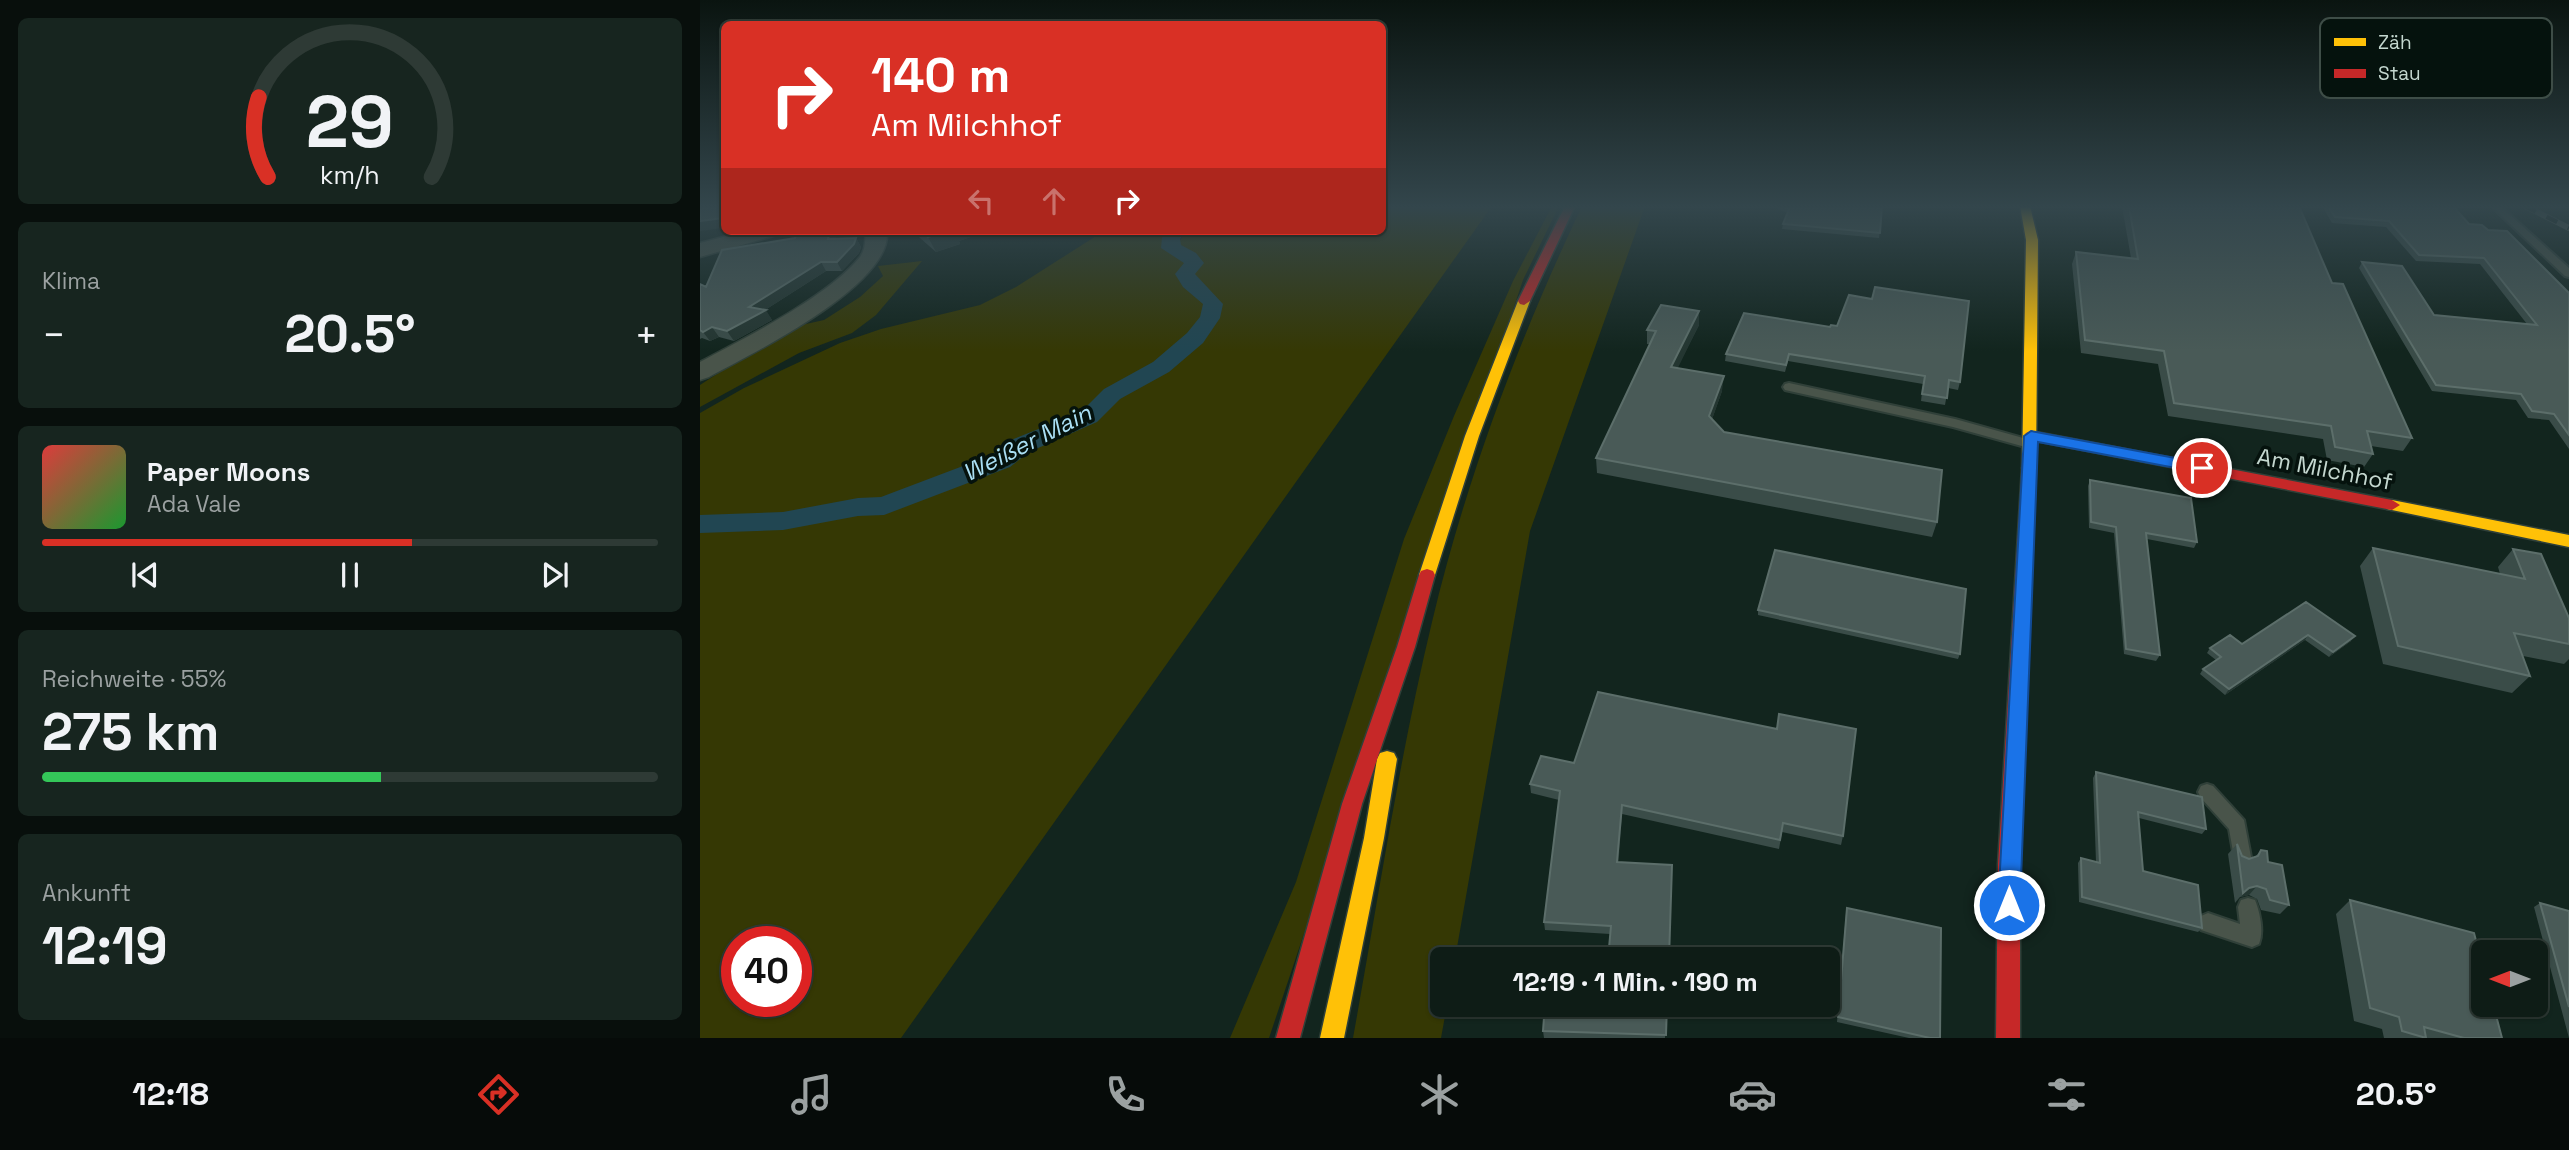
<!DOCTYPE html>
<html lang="de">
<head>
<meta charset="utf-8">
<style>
	:root { --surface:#0e1c16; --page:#17251f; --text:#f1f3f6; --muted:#9ba1a1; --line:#2e3a35; --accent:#d93025 }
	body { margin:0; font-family:"Space Grotesk",sans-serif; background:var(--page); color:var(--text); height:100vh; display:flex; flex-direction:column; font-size:26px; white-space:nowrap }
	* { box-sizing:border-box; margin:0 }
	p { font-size:23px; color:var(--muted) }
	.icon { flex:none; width:38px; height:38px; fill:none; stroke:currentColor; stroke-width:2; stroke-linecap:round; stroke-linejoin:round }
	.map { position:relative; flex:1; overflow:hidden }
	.panel { display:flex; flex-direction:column; gap:18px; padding:18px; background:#080f0c; width:700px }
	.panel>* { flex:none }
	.hud { position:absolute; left:21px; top:21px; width:665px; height:214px; border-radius:10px; box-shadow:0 2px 5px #0004,0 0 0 2px var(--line); background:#d93025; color:#fff; overflow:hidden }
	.needle { width:46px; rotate:270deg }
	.fabs { position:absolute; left:1771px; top:940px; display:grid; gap:14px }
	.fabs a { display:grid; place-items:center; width:77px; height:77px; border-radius:10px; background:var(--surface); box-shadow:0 2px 5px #0004,0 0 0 2px var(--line); font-size:35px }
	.speed { position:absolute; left:21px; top:926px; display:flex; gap:14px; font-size:35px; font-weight:700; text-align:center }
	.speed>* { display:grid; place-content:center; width:91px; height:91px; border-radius:50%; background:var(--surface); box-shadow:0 2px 5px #0004,0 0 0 2px var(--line); line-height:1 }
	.speed .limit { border:10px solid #d22; background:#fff; color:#111 }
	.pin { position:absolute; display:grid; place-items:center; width:60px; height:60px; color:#fff; margin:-30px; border:4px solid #fff; border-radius:50%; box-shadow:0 2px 7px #0007 }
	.me { position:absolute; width:77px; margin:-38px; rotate:0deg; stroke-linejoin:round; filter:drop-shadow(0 0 5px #0008) }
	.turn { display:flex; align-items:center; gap:24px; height:147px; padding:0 35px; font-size:32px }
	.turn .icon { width:91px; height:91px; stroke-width:2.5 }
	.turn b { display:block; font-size:49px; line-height:60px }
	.lanes { display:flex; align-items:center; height:66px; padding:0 35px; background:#0003; justify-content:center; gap:35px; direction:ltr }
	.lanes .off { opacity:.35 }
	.big { font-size:52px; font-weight:700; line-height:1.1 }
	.panel .tile { flex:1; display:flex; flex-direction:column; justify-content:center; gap:10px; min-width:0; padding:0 24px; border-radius:10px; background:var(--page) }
	.panel .dial { align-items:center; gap:0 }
	.dial svg { height:182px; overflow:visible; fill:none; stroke:var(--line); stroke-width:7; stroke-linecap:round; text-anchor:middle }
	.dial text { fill:var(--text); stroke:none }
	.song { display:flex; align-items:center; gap:21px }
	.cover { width:84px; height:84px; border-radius:10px; background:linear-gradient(135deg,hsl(0 70% 55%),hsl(130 70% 35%)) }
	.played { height:7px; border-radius:4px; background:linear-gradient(90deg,var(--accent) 60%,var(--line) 60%) }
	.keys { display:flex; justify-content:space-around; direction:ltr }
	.heat { display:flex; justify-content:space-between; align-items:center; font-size:38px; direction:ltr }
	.charge { height:10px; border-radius:5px; background:linear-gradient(90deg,#34c759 55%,var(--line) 0) }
	.trip { position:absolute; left:730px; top:947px; width:410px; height:70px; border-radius:10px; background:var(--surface); box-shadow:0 2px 5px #0004,0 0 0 2px var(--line); font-weight:700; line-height:70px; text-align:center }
	.menu { display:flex; height:112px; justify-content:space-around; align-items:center; background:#060b09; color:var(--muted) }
	.menu .icon { width:49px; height:49px }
	.menu .current { color:var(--accent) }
	.menu b { font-size:32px; color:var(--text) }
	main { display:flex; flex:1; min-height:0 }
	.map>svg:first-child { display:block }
	.green { fill:#353804; fill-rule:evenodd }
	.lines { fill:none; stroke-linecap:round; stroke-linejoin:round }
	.canal { fill:#214652; fill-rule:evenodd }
	.lane-casing { stroke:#304039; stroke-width:4 }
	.street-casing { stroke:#304039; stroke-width:3 }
	.slow-casing { stroke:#304039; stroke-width:3 }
	.jam-casing { stroke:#304039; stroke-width:3 }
	.lane { fill:#49544a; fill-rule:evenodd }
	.street { fill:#49544a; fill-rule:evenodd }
	.slow { fill:#ffc107; fill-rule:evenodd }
	.jam { fill:#c62828; fill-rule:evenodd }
	.rail-casing { stroke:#58615a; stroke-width:6 }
	.rail { stroke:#05120d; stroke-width:4.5; stroke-dasharray:12; stroke-linecap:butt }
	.wall { fill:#3a4c48 }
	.shaded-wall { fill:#243631 }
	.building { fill:#495a57; stroke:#5c6e6a; stroke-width:2 }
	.route { fill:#1a73e8; stroke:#114b97; stroke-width:2 }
	.labels { text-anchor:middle; stroke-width:7; stroke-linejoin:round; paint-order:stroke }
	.street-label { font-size:23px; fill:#c4d7cf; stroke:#05120d }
	.water-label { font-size:24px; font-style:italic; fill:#a9def3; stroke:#05120d }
	.key { fill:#05120d; stroke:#3e4d47; stroke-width:2 }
	.key-label { font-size:19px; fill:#c4d7cf }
</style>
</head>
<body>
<main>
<section class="panel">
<div class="tile dial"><svg viewBox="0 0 100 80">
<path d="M14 69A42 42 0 1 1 86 69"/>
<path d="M14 69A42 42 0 0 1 10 34" stroke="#d93025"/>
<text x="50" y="56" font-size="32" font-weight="700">29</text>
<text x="50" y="72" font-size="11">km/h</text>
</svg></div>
<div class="tile"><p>Klima</p>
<div class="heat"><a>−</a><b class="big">20.5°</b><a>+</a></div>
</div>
<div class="tile">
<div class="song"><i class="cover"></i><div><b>Paper Moons</b><p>Ada Vale</p></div></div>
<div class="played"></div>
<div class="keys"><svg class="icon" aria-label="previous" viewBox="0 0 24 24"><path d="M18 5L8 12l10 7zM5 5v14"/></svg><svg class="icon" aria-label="pause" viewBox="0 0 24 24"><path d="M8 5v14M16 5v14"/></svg><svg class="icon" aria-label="next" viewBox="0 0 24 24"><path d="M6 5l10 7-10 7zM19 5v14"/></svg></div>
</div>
<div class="tile"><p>Reichweite · 55%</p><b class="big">275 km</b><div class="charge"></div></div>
<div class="tile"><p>Ankunft</p><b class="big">12:19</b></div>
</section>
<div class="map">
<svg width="1869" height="1038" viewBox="0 0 1869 1038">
	<rect width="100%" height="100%" fill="#12251e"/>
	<!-- green -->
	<path class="green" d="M683 206H792L201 1038H0V413L44 388 140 343 181 329 280 305 316 287 404 231H470L467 233 465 250 482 257 484 250 479 242 486 231H682ZM37 942H96V1001H37Z
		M852 206H859L823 280 569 1038H530L596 882 704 539 754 416 813 281Z
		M882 206H945L830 531 755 959H742V1004L747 1005 741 1038H653C678 900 699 759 732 622 766 479 819 339 882 206Z
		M222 261 176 315 152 333 99 353 0 407V385L88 328 124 320 160 297 183 276 178 266Z"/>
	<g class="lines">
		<!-- canal -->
		<path class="canal" d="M467 231H486L480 239 481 245 496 253 504 263 495 274 523 304 520 318 503 343 469 372 420 399 397 422 329 452 310 467 184 515 158 516 83 530 0 533V515L83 512 158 498 181 497 292 455 311 440 381 412 404 389 453 362 487 333 500 317 503 304 483 287 475 274 484 263 461 248 462 238Z"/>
		<!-- lane casing -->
		<g class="lane-casing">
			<path id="lane" d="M1791 206H1800L1869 268V277L1865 276Z
				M1089 383 1255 419 1334 441 1335 444 1329 448 1253 427 1085 390 1083 387 1085 384Z
				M1507 784 1513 786 1544 820 1551 857 1549 863 1542 866 1535 863 1529 829 1501 798 1498 792 1501 786Z
				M1548 898 1555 900C1560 912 1564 932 1559 944L1552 947 1501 930 1498 923 1501 916 1508 913 1540 924 1538 907 1541 900Z"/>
		</g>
		<!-- street casing -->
		<g class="street-casing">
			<path id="street" d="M46 231H81L77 235 0 257V243Z
				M165 231H187C193 285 51 354 9 377L0 380V362C45 338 129 296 160 257 165 250 166 240 165 231Z"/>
		</g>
		<!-- slow casing -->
		<g class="slow-casing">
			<path id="slow" d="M1320 206H1330L1338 240 1336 468 1329 473 1322 468 1326 240Z
				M824 297 830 301 779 436 735 575 733 579H721L719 575 765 436 818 301Z
				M1692 500 1869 535V547L1687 509 1684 505Z
				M687 751 694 753 697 759 684 838 644 1038H620L664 838 677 759 680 753Z"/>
		</g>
		<!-- jam casing -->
		<g class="jam-casing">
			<path id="jam" d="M865 206H875L830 301 824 305 820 304 818 301Z
				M1331 431 1692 500 1700 505 1692 510 1326 439 1324 436 1326 433Z
				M1329 463 1336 468 1320 865V1038H1296L1298 865 1322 468Z
				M727 569 733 571 735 575 715 647 662 804 600 1038H576L642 804 697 647 719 575 721 571Z"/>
		</g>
		<!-- lane -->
		<use href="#lane" class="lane"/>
		<!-- street -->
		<use href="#street" class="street"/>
		<!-- slow -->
		<use href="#slow" class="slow"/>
		<!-- jam -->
		<use href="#jam" class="jam"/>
		<!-- rail casing -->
		<g class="rail-casing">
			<path id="rail" d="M1825 206 1869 228"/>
		</g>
		<!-- rail -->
		<use href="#rail" class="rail"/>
	</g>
	<!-- wall -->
	<path class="wall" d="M1071 206H1182L1179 238 1082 229 1083 224 1088 213Z
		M1422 206H1599L1632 283 1712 438 1703 451 1671 446 1673 454 1664 467 1627 460 1623 439 1468 416 1458 364 1381 353 1372 264 1376 252 1431 258Z
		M1622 206H1753L1769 224 1788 230 1869 293V449L1849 420 1828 418 1816 400 1732 391 1659 268 1662 262 1734 315 1827 324 1780 264 1716 261 1686 227 1632 223Z
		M137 231 135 239 156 238 161 247 159 253 142 271H126L65 310 72 320 34 341 19 337 10 341 2 338 0 339V284L6 287Z
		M212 231H288L259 241 260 244 236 252Z
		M999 311V325L977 368 1022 391 1012 419 1024 432 1237 522 1232 537 897 473 896 458 950 344H947V330Z
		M1044 313 1260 382 1258 390 1248 388 1245 405 1221 401 1223 384 1088 361 1085 372 1025 361 1026 354Z
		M1390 480 1497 542 1494 548 1447 539 1460 655 1456 661 1424 654 1414 533 1389 528 1388 486Z
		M1673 548 1800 574 1798 567 1813 549 1869 618V659L1864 664 1823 656 1830 676 1812 693 1683 664 1660 566Z
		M1606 602 1651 641 1629 657 1605 640 1525 695 1500 674 1503 669 1516 660 1507 653 1510 648 1542 644Z
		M1058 610 1260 654 1258 659 1058 615Z
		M841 756 1143 836 1141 845 1082 832 1079 849 922 814 910 934 845 930 844 922 859 800 831 793 830 784Z
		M1396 772 1506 829 1502 834 1439 818 1443 871 1502 928 1498 932 1379 902 1378 863 1381 858 1396 862 1393 778Z
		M1537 844 1542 856 1549 859 1555 857 1561 850 1589 905 1580 914 1561 910 1557 899 1549 895 1540 897 1535 903 1528 854Z
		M1650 900 1802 1038H1684L1682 1029 1654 1021 1636 914Z
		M1840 903 1869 911V1038L1834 907Z
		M1147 908 1240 1038H1209L1137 1022 1146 913Z
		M967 1004 965 1038H844L843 1031Z"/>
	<!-- shaded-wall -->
	<path class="shaded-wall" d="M24 215V228L0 231V221Z
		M130 231H137L133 249 128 239Z
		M247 231H288L259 241 260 244 236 252 228 237Z
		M156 238 161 247 159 253 142 271 137 262Z
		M121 262 126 271 59 314 66 310 72 320 34 341 27 331 49 307Z
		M999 311V325L971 382V367Z
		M12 327 19 337 10 341 3 332Z
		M1024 376 1022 391 1008 431 1009 416Z
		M1608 635 1605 640 1525 695 1529 689Z
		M1655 636 1651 641 1629 657 1633 652Z
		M922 805V814L918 871 917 862Z
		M1557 886 1549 895 1540 897 1535 903 1549 888Z"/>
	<!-- building -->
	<path class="building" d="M0 206H24V215L23 218 0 221Z
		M1082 206H1182L1180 233 1083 224 1089 209Z
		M1429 206H1599L1632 283 1643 284 1712 438 1667 431 1673 454 1635 447 1631 426 1474 403 1464 351 1385 340 1376 252 1438 259Z
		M1628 206H1753L1769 224 1782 225 1788 230 1807 231 1869 293V435L1854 414 1832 411 1821 394 1736 385 1662 262 1702 266 1734 315 1837 325 1784 258 1719 255 1689 221 1635 217Z
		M97 231H130L128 239 156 238 154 244 137 262H121L49 307 66 310 27 331 12 327 3 332 0 330V284L6 287 22 250 95 238Z
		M221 231H247L228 237Z
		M1175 287 1269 301 1260 382 1249 380 1247 398 1222 394 1225 376 1089 354 1086 365 1026 354 1044 313 1130 327 1131 325 1137 326 1149 295 1172 299Z
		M961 305 999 311 971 367 1024 376 1009 416 1024 432 1242 470 1237 522 896 458 956 331 947 330Z
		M1390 480 1491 498 1497 542 1446 533 1460 655 1426 649 1416 527 1391 522Z
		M1673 548 1825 579 1813 549 1841 554 1869 618V644L1814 633 1830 676 1698 646Z
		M1075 550 1266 589 1260 654 1058 610Z
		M1606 602 1655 636 1633 652 1608 635 1529 689 1503 669 1521 657 1510 648 1530 635 1542 644Z
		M898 692 1077 729 1079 714 1156 729 1143 836 1083 823 1080 840 922 805 917 862 972 865 969 959H908L911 926 844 922 860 791 830 784 841 756 874 763Z
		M1396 772 1502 797 1506 829 1438 812 1443 871 1498 885 1502 928 1382 897 1381 858 1400 863Z
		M1537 844 1542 856 1549 859 1558 856 1561 850 1567 851 1568 862 1582 865 1589 905 1570 900 1566 889 1557 886 1549 888 1543 893Z
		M1650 900 1774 933 1783 967V1004H1793L1802 1038H1764L1724 1027 1726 1038 1702 1031 1699 1017 1670 1008Z
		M1840 903 1869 911V1007Z
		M1147 908 1241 928 1240 1038H1230L1138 1017Z
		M845 1004H967L966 1035 843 1031Z"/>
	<!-- sky -->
	<linearGradient id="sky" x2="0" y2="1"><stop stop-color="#0a1410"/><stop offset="0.59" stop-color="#33464c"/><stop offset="1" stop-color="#33464c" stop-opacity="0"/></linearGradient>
	<rect width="1869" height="351" fill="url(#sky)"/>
	<!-- route -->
	<path class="route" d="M1331 431 1502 463 1510 468 1502 473 1338 442 1320 905 1317 913 1309 916 1301 913 1298 905 1324 436Z"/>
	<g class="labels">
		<!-- street labels -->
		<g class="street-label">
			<text transform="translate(1625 469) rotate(11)" y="8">Am Milchhof</text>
		</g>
		<!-- water labels -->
		<g class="water-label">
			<text transform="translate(327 443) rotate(-27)" y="8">Weißer Main</text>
		</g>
	</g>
	<!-- legend -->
	<rect x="1620" y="18" width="232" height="80" rx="10" class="key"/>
	<rect x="1634" y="38" width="32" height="8" fill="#ffc107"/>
	<rect x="1634" y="69" width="32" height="9" fill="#c62828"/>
	<g class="key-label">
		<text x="1678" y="49">Zäh</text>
		<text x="1678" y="80">Stau</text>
	</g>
</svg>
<div class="fabs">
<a><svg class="needle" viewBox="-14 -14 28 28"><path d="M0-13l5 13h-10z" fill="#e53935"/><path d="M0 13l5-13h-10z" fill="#9ba1a1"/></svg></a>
</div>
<div class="speed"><div class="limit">40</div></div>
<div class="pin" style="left:1502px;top:468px;background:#d93025"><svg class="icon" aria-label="arrive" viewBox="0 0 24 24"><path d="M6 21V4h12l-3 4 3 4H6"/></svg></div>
<svg class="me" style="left:1309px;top:905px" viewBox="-20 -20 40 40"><circle r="17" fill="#1a73e8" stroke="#fff" stroke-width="3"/><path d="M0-11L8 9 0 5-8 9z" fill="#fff"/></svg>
<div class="trip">12:19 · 1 Min. · 190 m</div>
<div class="hud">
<div class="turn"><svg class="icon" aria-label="right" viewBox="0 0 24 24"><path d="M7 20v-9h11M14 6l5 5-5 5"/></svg><div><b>140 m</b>Am Milchhof</div></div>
<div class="lanes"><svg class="icon off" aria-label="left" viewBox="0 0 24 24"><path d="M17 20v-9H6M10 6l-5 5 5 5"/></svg><svg class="icon off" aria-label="ahead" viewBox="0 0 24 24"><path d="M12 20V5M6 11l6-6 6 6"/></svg><svg class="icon" aria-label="right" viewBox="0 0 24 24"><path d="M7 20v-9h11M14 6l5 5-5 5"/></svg></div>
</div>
</div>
</main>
<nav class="menu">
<b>12:18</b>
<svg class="icon current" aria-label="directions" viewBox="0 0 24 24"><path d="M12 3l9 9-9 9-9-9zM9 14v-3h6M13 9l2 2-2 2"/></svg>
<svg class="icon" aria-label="music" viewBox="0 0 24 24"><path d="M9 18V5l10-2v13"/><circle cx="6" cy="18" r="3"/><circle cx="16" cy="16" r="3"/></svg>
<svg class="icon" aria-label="phone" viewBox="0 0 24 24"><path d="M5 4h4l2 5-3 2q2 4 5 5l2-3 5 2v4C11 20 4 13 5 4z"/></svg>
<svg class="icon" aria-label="climate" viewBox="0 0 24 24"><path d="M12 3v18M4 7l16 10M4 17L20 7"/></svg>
<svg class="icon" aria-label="car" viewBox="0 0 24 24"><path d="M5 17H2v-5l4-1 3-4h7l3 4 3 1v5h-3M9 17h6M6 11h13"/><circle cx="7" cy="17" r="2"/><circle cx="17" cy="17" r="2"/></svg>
<svg class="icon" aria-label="filters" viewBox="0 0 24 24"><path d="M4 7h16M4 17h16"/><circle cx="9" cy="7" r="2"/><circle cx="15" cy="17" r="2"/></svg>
<b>20.5°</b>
</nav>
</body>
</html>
